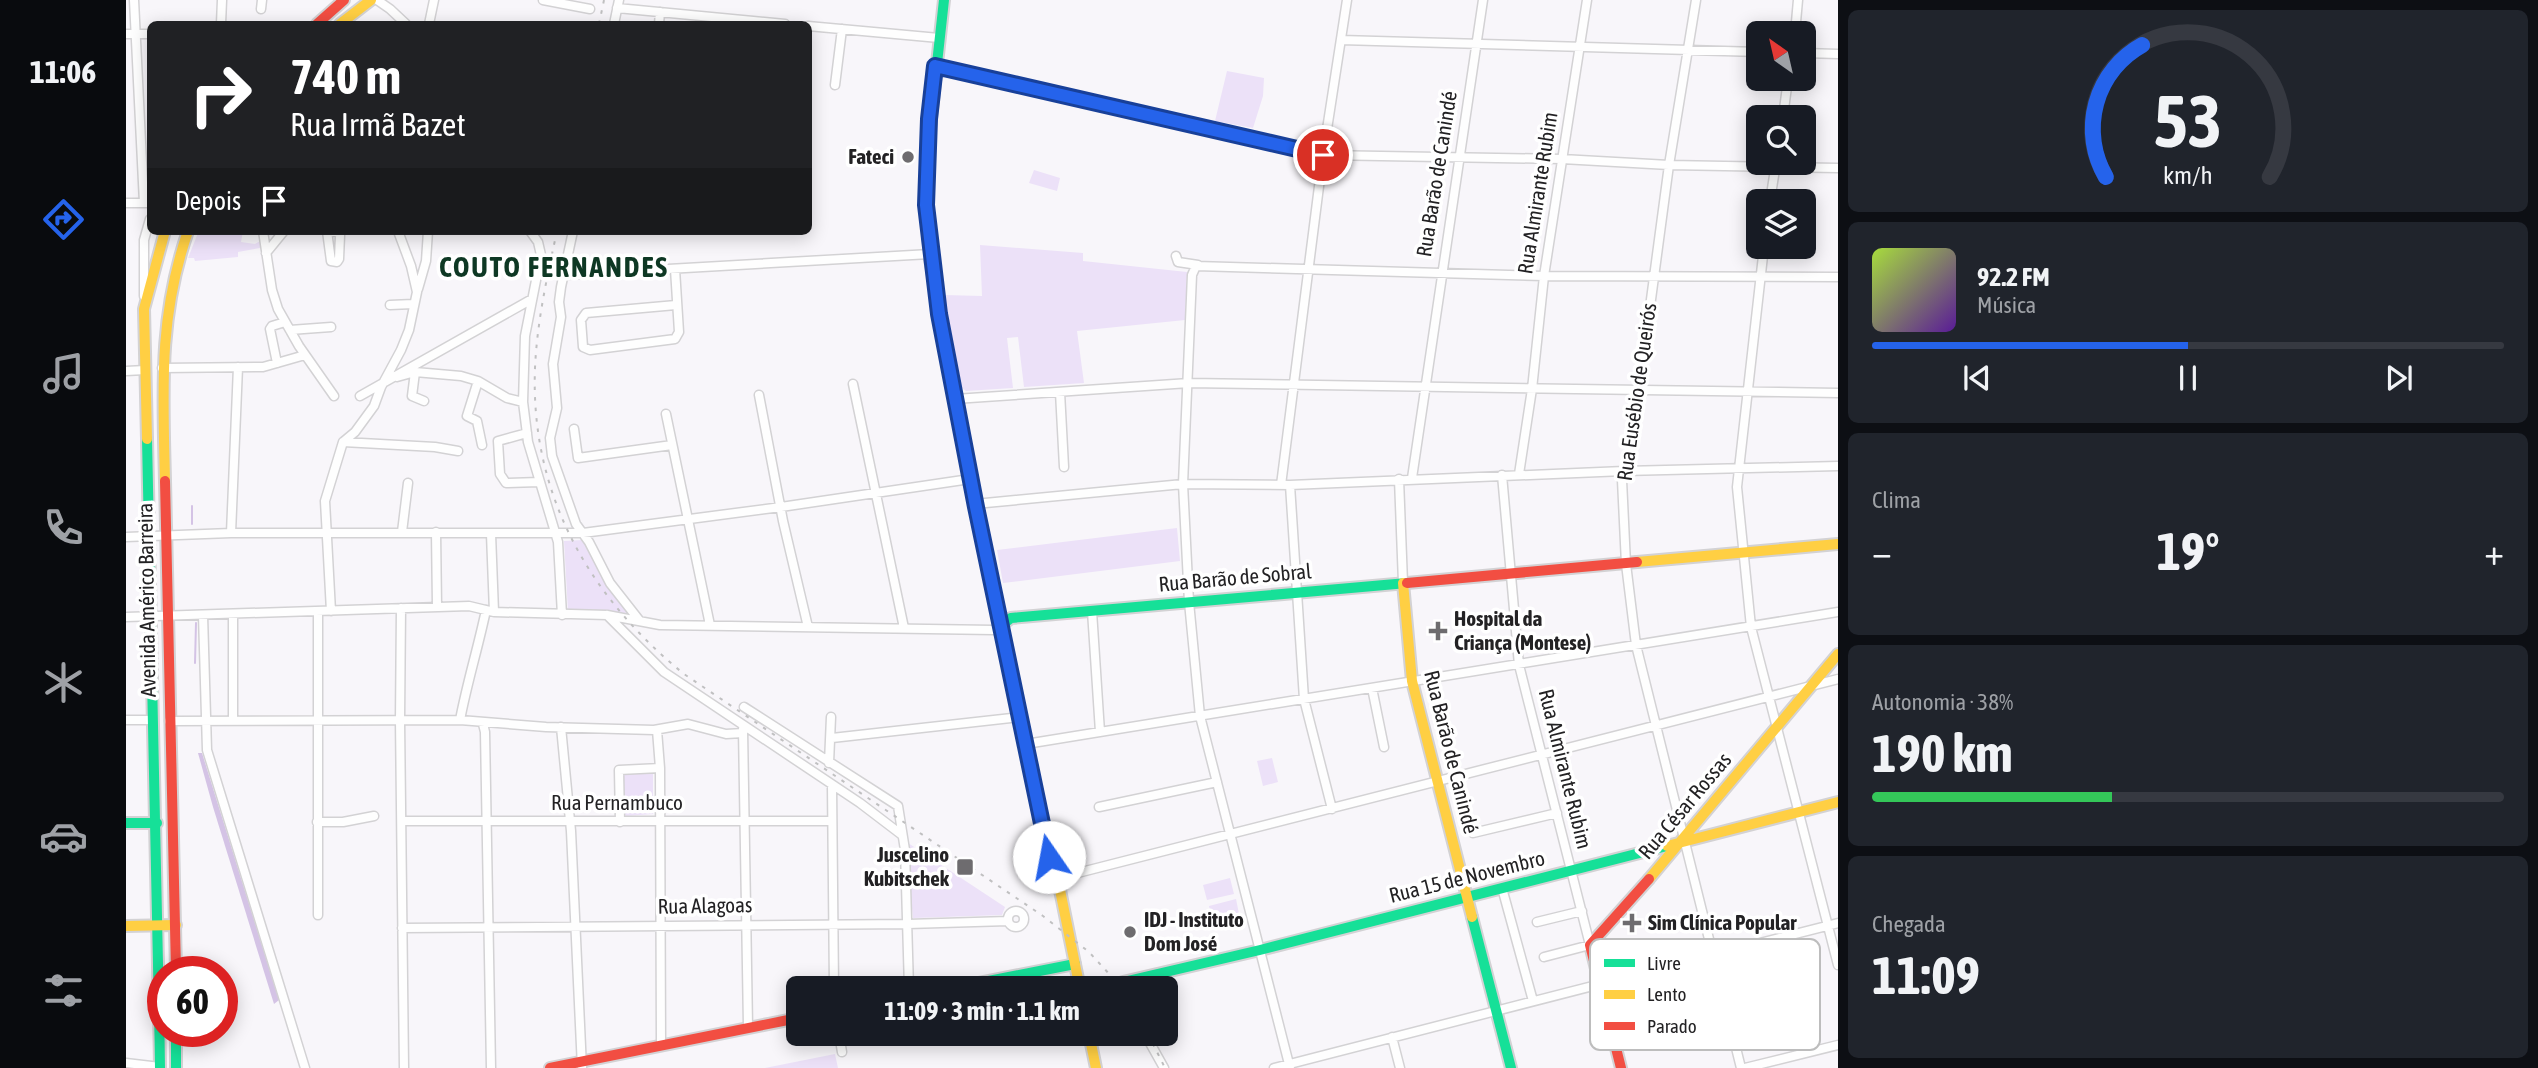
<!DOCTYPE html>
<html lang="pt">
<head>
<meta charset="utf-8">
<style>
	:root { --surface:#171b24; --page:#20242c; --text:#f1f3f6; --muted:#9ea1a6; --line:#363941; --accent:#2563eb }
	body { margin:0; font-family:"Asap Condensed",sans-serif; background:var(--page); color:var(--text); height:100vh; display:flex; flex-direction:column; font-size:26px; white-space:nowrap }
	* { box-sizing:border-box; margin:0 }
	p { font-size:23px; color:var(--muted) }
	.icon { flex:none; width:38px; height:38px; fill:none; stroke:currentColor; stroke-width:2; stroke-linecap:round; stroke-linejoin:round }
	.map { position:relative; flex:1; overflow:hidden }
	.drawer { display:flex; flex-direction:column; gap:10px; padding:10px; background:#0d0f14; width:700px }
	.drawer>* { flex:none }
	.guide { position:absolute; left:21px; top:21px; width:665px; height:214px; border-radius:10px; box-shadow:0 4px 18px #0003; background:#202124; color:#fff; overflow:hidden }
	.needle { width:46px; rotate:326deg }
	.controls { position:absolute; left:1620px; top:21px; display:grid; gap:14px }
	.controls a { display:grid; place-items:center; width:70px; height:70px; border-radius:10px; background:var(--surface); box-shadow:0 4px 18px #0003; font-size:35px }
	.speed { position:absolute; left:21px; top:956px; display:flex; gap:14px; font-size:35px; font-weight:700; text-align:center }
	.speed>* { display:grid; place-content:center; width:91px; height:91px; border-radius:50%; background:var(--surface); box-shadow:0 4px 18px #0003; line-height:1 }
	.speed .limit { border:10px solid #d22; background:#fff; color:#111 }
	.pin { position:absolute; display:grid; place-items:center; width:60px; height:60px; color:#fff; margin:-30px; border:4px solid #fff; border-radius:50%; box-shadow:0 2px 7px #0007 }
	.me { position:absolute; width:77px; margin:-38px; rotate:348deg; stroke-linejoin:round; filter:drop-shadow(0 0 5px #0008) }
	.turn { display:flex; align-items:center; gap:24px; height:147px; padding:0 28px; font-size:32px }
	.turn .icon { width:91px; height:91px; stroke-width:2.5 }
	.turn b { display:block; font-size:49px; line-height:60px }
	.then { display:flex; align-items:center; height:66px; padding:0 28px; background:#0003; gap:14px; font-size:26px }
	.big { font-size:52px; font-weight:700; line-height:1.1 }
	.drawer .widget { flex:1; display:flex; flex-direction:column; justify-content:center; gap:10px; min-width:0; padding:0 24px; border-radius:10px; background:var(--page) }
	.drawer .dial { align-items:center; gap:0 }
	.dial svg { height:182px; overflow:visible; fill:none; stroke:var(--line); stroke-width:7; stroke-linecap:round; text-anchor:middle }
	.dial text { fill:var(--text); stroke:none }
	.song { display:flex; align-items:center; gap:21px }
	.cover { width:84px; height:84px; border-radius:10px; background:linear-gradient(135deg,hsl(80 70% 55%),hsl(270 70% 35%)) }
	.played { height:7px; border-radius:4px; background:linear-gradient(90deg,var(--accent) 50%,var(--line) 50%) }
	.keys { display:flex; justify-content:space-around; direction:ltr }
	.heat { display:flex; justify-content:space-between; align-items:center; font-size:38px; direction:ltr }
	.charge { height:10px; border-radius:5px; background:linear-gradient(90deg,#34c759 38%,var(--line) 0) }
	.trip { position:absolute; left:660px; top:976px; width:392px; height:70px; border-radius:10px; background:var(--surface); box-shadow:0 4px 18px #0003; font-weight:700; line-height:70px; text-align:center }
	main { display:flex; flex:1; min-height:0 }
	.tab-bar { display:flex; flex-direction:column; width:126px; justify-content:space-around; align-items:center; background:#090b0e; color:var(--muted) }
	.tab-bar .icon { width:49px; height:49px }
	.tab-bar .current { color:var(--accent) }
	.tab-bar b { font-size:32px; color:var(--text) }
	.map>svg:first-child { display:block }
	.green { fill:#ece1f8 }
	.water { fill:#d4c3e5 }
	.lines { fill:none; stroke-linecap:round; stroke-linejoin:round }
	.stream { stroke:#d4c3e5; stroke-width:2 }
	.street-casing { stroke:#d3d2d4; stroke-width:11 }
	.fast-casing { stroke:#d3d2d4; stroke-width:14 }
	.slow-casing { stroke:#d3d2d4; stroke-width:14 }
	.jam-casing { stroke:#d3d2d4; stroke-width:14 }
	.street { stroke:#fefefe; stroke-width:8 }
	.fast { stroke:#16e098; stroke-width:10 }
	.slow { stroke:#ffcf43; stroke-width:10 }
	.jam { stroke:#f24e42; stroke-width:10 }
	.rail { stroke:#c0c0c1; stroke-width:2; stroke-dasharray:3.5 7; stroke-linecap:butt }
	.route-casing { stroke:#184099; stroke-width:18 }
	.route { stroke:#2563eb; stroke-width:12 }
	.poi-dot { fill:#6e6c6f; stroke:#fff; stroke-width:2.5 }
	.labels { text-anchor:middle; stroke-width:7; stroke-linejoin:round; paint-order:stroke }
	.poi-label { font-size:21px; font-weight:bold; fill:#232224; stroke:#fff; text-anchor:start }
	.street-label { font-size:21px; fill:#232224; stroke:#fff }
	.district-label { font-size:28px; font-weight:bold; letter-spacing:2px; fill:#0e3824; stroke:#fff }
	.key { fill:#fff; stroke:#bdbdbd; stroke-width:2 }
	.key-label { font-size:19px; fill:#232224 }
</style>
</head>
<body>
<main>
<nav class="tab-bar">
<b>11:06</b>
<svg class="icon current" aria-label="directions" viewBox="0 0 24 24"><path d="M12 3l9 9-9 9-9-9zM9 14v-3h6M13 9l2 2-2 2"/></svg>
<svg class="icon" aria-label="music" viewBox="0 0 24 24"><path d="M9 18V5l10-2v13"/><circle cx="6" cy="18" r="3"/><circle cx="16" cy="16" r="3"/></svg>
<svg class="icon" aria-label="phone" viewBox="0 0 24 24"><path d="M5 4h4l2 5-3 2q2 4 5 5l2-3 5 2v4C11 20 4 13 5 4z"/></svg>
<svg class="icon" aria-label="climate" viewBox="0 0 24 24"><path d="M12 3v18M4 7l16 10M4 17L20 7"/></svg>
<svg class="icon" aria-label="car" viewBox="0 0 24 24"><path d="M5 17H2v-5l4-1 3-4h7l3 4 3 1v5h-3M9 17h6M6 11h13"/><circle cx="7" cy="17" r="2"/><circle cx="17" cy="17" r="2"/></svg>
<svg class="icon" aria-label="filters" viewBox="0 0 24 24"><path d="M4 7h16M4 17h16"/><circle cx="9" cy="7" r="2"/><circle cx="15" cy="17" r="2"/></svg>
</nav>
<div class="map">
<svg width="1712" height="1068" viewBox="0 0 1712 1068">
	<rect width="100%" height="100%" fill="#f8f6fa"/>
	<!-- green -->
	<path class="green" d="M1101 71 1138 78 1137 96 1127 128 1089 121Z
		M908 170 934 178 931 191 903 183Z
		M82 231H117L115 242 129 244 134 241V248L112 252V257L69 261 68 258H62L72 233H81Z
		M854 245 957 253V261L1061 272 1059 320 951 331 958 383 898 387 892 337 881 338 887 388 840 391 836 388 818 295 856 296Z
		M1051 528 1054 561 877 583 871 550Z
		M457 540 487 593 502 613 442 611 438 541Z
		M1146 758 1152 782 1137 786 1131 761Z
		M527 770V814L500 816 497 812V771Z
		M779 841 879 907 876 915 787 918Z
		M1104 878 1108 894 1081 900 1077 885Z
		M1110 899 1113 914 1086 921 1083 906Z
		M709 1054 712 1068H639Z"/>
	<!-- water -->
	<path class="water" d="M72 753H76L153 1000 148 1004 87 807Z"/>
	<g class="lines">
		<!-- stream -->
		<path class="stream" d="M66 506V524
			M69 663 70 623"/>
		<!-- street casing -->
		<g class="street-casing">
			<path id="street" d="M8 0 18 203
				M251 0 264 9 280 24
				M417 0 464 9
				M1570 0 1543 165 1513 389 1502 463 1496 480 1500 564 1510 645 1615 1068
				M491 8 659 24
				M135 9 136 0
				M95 24 96 0
				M303 24 308 0
				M488 24 493 0
				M533 24 534 12
				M682 26 813 38
				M1669 33 1672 0
				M0 34H24
				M1215 40 1633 52
				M1678 53 1712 54
				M809 66 1197 155 1436 159 1543 165 1712 168
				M709 85 716 29
				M1657 117 1662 79
				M1644 201 1650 163
				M0 203H24
				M137 231 146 290 152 309 173 346 208 396
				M201 231 205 261 211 262 213 259 214 235 210 231 202 233
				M404 231 412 242 415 255 399 336 397 402 402 442 432 542 436 615
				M447 231 435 287 433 302 435 317 427 364 431 408 424 438 426 456 450 524 463 542 484 583 513 620
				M1638 247 1613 469 1611 487 1625 627 1712 965
				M140 253 158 231
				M1050 256 1052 262 1072 265
				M549 269 553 332 549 339 464 350 457 347 455 320 460 313 550 305
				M437 275 804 254
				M292 289 300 261 302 231
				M18 296V240L24 219
				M264 305 287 304
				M164 330 205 327
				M151 363 144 329 146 326 159 322
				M36 368 137 367 179 355
				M0 371 19 370
				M289 372 286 396 298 401
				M271 377 289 372 335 376 352 381 381 398 397 402
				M352 381 341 416 351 421 356 445
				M727 384 778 628
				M934 392 938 467
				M633 395 657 521 682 627
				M234 396 406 299
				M829 399 1063 383 1712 393
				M540 414 584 625
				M448 429 452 458 546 445
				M401 433 372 441 374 474 380 483 413 482
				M217 442 309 447 332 451
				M1393 474 1406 389 1418 276 1461 0
				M1376 475 1393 665 1464 945 1418 957
				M1286 478 1357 0
				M1273 479 1277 583
				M1155 485 1197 155 1221 0
				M1164 485 1178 699 1206 809
				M849 504 1057 484 1164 485 1498 471 1712 466
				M276 532 282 483
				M310 532 311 606
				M105 533 112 367
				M365 534 368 612
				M0 537 105 533H457L655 507 844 479
				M275 608 274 720 278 1068
				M205 611 199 501 217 442 229 432 248 406 255 387 275 350 283 330 291 292 285 266 272 231
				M966 611 974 732
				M192 612V915
				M77 615 81 750 179 1068
				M107 615V721
				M481 615 538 672 734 803 776 835
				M0 617 343 606 368 612 481 615 534 625 868 630 875 625
				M1246 688 1258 747
				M618 707 772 806 779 850 783 989
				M0 720H26
				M334 720C341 683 352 648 360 610
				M43 721 334 720 420 727 528 730 562 724 600 734 617 733
				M357 724 359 732 365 1068
				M435 727 445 831 456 1068
				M617 729 622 1027
				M531 730 534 768 535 1046
				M706 738 894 717
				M900 744 1712 612
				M703 763 705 717
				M706 785 708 989
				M973 807 1091 782
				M276 821H706
				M191 822H217L248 816
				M494 822 493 770 534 768
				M1347 833 1431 813
				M928 879 1712 679
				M1376 888 1407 1001
				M882 919a8 8 0 1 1 16 0a8 8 0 1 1-16 0Z
				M1411 922 1456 911
				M276 928 782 924 882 921
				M713 1034 716 1052
				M1019 1034 1038 1068
				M1266 1037 1274 1068
				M0 1063 34 1067
				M1148 1068 1712 923
				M1164 1068 1074 716 1063 602 1057 484 1066 275 1070 266 1418 276 1712 277
				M1619 1068 1712 1045"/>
		</g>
		<!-- fast casing -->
		<g class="fast-casing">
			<path id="fast" d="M818 0 801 154 800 206 804 259 842 468 886 681
				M21 439C25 648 31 858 34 1068
				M876 625 885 618 1281 583
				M0 823H31
				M1346 917 1385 1068
				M822 989 949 964
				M979 989 997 982 1134 950 1541 846
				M50 1031V1068"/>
		</g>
		<!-- slow casing -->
		<g class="slow-casing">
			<path id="slow" d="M214 24 245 0
				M21 439 18 309 39 231
				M39 481C37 391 32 318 62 231
				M1511 562 1712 544
				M1277 583 1286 681 1346 917
				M886 681 928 879 934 890 954 989
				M1541 846 1712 802
				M1523 879 1712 654
				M0 926 50 925
				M963 1034 970 1068"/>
		</g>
		<!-- jam casing -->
		<g class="jam-casing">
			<path id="jam" d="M191 24 218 0
				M39 481 50 971
				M1281 583 1511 562
				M424 1068 672 1018
				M1495 1068 1464 945 1523 879"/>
		</g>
		<!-- street -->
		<use href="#street" class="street"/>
		<!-- fast -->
		<use href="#fast" class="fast"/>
		<!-- slow -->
		<use href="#slow" class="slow"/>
		<!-- jam -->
		<use href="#jam" class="jam"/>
		<!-- rail -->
		<path class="rail" d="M473 24 478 0
			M431 231C421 277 411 322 409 368 404 494 463 597 558 674L917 916 963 952 997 989
			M1022 1034 1039 1068"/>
	</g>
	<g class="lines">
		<!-- route casing -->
		<g class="route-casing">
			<path id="route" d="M923 857 850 507 813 314 800 205 803 119 809 66 1197 155"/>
		</g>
		<!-- route -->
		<use href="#route" class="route"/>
	</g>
	<!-- markers -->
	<g class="poi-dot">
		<circle cx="782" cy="157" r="7"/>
		<path d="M1308.5 620.5h7v7h7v7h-7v7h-7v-7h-7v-7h7z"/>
		<rect x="830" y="858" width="18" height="18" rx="3.5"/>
		<path d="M1502.5 912.5h7v7h7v7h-7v7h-7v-7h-7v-7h7z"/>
		<circle cx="1004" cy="932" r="7"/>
	</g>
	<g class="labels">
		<!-- poi labels -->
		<g class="poi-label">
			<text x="768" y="164" text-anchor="end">Fateci</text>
			<text x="1328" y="626">Hospital da<tspan x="1328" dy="24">Criança (Montese)</tspan></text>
			<text x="823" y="862" text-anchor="end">Juscelino<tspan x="823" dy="24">Kubitschek</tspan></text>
			<text x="1018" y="927">IDJ - Instituto<tspan x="1018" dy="24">Dom José</tspan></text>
			<text x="1522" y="930">Sim Clínica Popular</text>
		</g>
		<!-- street labels -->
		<g class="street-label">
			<text transform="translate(1311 174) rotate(-81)" y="7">Rua Barão de Canindé</text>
			<text transform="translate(1412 193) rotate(-81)" y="7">Rua Almirante Rubim</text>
			<text transform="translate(1511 392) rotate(-82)" y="7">Rua Eusébio de Queirós</text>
			<text transform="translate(1109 578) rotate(-5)" y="7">Rua Barão de Sobral</text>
			<text transform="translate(21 600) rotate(-91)" y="7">Avenida Américo Barreira</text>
			<text transform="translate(1325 752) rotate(76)" y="7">Rua Barão de Canindé</text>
			<text transform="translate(1439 769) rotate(76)" y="7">Rua Almirante Rubim</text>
			<text x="491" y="810">Rua Pernambuco</text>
			<text transform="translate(1559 806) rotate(-50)" y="7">Rua César Rossas</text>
			<text transform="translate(1341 877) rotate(-14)" y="7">Rua 15 de Novembro</text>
			<text transform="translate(579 906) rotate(-1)" y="7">Rua Alagoas</text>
		</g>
		<!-- district labels -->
		<g class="district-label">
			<text x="428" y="277">COUTO FERNANDES</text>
		</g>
	</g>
	<!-- legend -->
	<rect x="1464" y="939" width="230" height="111" rx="10" class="key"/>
	<rect x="1478" y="959" width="31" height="8" fill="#16e098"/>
	<rect x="1478" y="990" width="31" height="9" fill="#ffcf43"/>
	<rect x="1478" y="1022" width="31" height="8" fill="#f24e42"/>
	<g class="key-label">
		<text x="1521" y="970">Livre</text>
		<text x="1521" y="1001">Lento</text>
		<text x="1521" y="1033">Parado</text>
	</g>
</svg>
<div class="controls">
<a><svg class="needle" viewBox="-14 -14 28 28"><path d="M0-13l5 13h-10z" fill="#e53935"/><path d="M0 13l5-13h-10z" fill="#9ea1a6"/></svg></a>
<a><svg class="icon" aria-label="search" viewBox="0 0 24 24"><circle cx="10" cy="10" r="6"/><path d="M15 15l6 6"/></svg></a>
<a><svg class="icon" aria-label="layers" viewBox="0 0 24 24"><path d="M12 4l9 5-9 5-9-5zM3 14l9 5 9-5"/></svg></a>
</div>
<div class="speed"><div class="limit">60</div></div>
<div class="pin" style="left:1197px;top:155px;background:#d93025"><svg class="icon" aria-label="arrive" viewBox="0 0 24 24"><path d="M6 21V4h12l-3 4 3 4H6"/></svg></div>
<svg class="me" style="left:923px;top:857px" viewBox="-20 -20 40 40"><circle r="19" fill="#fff"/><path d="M0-13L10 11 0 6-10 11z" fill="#2563eb"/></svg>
<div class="trip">11:09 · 3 min · 1.1 km</div>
<div class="guide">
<div class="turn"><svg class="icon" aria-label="right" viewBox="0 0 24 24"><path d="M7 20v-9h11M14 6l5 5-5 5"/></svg><div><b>740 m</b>Rua Irmã Bazet</div></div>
<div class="then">Depois<svg class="icon" aria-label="arrive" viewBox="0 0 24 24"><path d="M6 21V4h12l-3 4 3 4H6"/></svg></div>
</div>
</div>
<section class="drawer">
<div class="widget dial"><svg viewBox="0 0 100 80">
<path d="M14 69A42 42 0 1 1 86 69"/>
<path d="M14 69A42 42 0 0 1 30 11" stroke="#2563eb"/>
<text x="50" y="56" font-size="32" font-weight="700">53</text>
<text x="50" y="72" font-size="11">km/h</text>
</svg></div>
<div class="widget">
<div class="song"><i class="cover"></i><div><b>92.2 FM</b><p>Música</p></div></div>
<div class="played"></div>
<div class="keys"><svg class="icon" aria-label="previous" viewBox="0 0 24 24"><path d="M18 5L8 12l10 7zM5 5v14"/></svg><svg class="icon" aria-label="pause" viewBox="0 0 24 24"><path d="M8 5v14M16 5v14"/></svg><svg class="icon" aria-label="next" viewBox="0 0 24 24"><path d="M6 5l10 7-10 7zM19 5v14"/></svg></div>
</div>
<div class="widget"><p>Clima</p>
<div class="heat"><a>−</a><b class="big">19°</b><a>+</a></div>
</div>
<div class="widget"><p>Autonomia · 38%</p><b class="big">190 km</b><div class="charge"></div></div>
<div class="widget"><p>Chegada</p><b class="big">11:09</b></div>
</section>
</main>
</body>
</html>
